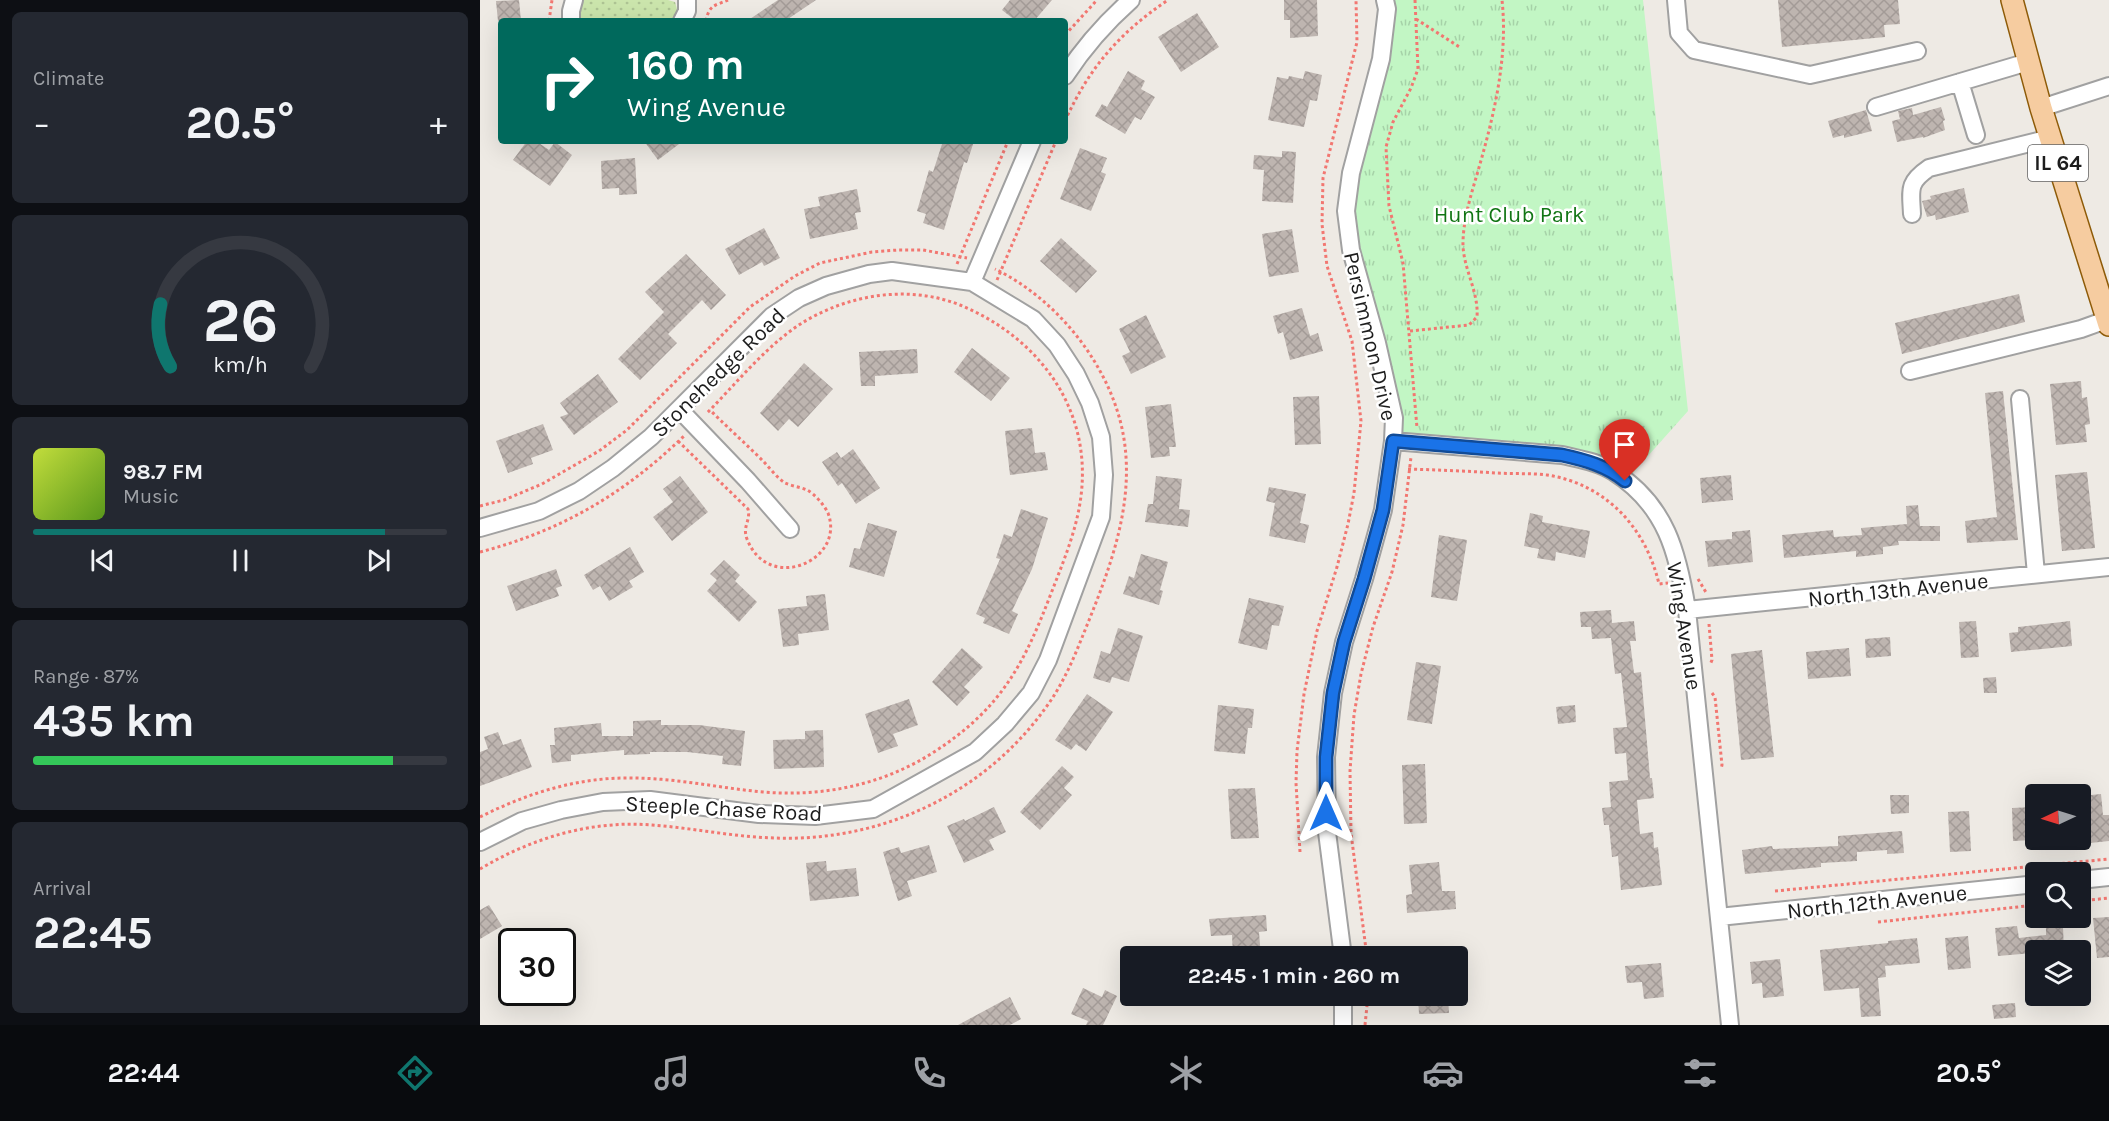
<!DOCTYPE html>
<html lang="en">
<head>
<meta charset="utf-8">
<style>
	:root { --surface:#171b24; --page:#242831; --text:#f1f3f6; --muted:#9ea1a6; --line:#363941; --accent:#0f766e }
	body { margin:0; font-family:Karla,sans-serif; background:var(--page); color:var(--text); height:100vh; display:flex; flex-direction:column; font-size:22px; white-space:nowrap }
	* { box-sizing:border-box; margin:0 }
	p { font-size:20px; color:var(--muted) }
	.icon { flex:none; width:33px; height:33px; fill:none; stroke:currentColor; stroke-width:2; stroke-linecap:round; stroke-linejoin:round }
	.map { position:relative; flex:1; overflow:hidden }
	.panel { display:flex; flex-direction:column; gap:12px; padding:12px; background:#0d0f14; width:480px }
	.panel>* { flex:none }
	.banner { position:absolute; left:18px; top:18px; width:570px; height:126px; border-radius:6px; box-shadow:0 6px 24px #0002; background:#00695c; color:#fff; overflow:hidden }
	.needle { width:39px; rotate:266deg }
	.fabs { position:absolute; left:1545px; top:784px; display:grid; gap:12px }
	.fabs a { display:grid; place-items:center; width:66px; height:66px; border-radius:6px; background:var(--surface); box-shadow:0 6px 24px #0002; font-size:30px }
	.speed { position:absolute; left:18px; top:928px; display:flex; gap:12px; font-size:30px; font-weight:700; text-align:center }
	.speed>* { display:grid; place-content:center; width:78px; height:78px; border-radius:50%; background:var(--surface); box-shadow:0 6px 24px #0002; line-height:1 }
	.speed .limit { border:3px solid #111; border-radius:9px; background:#fff; color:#111 }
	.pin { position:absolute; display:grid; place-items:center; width:51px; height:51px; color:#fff; margin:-62px -26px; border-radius:50% 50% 50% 0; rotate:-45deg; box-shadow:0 0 6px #0007 }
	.pin .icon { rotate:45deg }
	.me { position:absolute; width:66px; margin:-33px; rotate:0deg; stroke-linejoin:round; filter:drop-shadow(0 0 4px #0008) }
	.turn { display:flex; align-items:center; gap:21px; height:126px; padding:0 30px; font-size:27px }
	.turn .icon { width:78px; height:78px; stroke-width:2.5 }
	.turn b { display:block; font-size:42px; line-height:51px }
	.big { font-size:45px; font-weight:700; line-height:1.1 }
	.panel .card { flex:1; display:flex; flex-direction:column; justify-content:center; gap:9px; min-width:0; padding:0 21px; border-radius:9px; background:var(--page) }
	.panel .dial { align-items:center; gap:0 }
	.dial svg { height:156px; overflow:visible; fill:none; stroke:var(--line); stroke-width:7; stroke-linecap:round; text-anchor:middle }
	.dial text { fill:var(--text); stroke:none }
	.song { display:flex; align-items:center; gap:18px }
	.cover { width:72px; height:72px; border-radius:9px; background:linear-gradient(135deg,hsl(70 70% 55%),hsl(90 70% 35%)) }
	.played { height:6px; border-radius:3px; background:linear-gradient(90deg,var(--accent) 85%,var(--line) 85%) }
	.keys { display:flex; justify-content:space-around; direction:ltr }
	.heat { display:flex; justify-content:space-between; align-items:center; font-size:33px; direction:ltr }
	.charge { height:9px; border-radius:4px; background:linear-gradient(90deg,#34c759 87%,var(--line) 0) }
	.trip { position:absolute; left:640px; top:946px; width:348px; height:60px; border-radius:6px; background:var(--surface); box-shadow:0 6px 24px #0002; font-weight:700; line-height:60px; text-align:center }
	.tabs { display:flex; height:96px; justify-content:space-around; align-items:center; background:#090b0e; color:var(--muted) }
	.tabs .icon { width:42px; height:42px }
	.tabs .active { color:var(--accent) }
	.tabs b { font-size:27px; color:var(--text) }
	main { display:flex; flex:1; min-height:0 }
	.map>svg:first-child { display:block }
	.grass { fill:url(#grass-dots) }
	.park { fill:url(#park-tufts) }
	.building { fill:url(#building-cross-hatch) }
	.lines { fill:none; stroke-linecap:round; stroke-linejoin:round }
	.minor-casing { stroke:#a1a1a1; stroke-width:20 }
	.major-casing { stroke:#8e5b08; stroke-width:24 }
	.path { stroke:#f27771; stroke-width:3; stroke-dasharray:3 3; stroke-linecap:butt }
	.minor { stroke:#fff; stroke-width:16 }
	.major { stroke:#f6cca0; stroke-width:21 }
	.route-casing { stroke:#114b97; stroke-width:15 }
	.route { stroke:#1a73e8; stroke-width:10 }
	.labels { text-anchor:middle; stroke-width:5; stroke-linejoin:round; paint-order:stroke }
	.shield { fill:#fff; stroke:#616161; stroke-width:1.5 }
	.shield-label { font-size:21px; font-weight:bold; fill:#1d1d1d }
	.park-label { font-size:22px; fill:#117514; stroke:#fff }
	.street-label { font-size:22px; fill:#1d1d1d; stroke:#fff }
</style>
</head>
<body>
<main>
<section class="panel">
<div class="card"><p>Climate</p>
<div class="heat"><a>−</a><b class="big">20.5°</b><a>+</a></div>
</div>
<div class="card dial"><svg viewBox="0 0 100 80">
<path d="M14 69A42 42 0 1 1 86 69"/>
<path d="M14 69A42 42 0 0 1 9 37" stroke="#0f766e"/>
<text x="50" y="56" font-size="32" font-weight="700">26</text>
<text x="50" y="72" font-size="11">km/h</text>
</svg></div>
<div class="card">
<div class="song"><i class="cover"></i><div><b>98.7 FM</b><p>Music</p></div></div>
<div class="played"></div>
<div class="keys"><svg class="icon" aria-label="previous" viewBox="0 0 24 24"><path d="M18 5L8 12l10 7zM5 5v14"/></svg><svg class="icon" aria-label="pause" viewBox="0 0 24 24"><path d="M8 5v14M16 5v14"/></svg><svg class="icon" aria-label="next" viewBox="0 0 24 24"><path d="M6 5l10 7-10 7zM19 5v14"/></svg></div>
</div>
<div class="card"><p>Range · 87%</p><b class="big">435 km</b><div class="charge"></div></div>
<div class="card"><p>Arrival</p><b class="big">22:45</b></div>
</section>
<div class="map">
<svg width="1629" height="1025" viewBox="0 0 1629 1025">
	<defs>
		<pattern id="grass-dots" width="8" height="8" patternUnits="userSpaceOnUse" patternTransform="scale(1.5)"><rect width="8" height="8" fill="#cbe5ac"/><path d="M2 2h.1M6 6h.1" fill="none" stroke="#aec494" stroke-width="1.8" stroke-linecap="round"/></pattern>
		<pattern id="park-tufts" width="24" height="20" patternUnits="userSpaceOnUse" patternTransform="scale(1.5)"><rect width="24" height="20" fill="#c2f6c4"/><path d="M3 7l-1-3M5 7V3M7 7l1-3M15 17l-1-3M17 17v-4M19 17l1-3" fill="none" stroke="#a6d2a8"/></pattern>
		<pattern id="building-cross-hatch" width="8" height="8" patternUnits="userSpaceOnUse" patternTransform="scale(1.5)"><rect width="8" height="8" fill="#beb5b0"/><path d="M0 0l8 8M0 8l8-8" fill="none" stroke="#a39b97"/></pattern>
	</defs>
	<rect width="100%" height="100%" fill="#eeeae4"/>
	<!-- grass -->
	<path class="grass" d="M103 0H188L195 2 197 9 193 21H99Z"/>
	<!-- park -->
	<path class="park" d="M907 0H1163L1208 411 1151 475 1119 457 922 436 878 255 871 209Z"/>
	<!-- building -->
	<path class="building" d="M39 0 41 21H18L16 1Z
		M298 0H336L305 21H267Z
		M530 0H572L554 21H536L522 10Z
		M804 0H837L838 36 810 38V20H804Z
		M1298 0H1418L1420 24 1404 25 1405 37 1302 47Z
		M717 13 739 47 701 72 678 37Z
		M648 71 665 81 661 89 675 97 661 120 655 117 645 134 615 116 622 104 627 107Z
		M825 71 842 75 837 101 830 100 824 127 788 120 797 77 808 79 809 76 823 79Z
		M1461 107 1465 120 1463 121 1465 130 1443 138V137L1417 142 1412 121 1420 119 1418 111 1432 108 1433 115Z
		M1386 110 1392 131 1364 138V135L1353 138 1348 121Z
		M47 141H56L69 150 75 142 92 155 70 186 33 160Z
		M164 141H203L178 160Z
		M463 141H494L487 163 484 162 464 230 443 223 446 214 437 211 449 170 453 172Z
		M600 148 627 158 621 172 626 174 611 211 580 199Z
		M802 151 816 152 813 203 782 201 784 170 773 169 774 155 802 157Z
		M155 158 157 194 139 195V188L122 189 121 161Z
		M1484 188 1489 212 1456 220 1455 215 1447 217 1442 201 1451 199 1450 196Z
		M377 189 381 212 375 213 378 229 330 239 324 209 340 206 338 197Z
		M284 228 300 258 284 266 282 262 259 275 245 249Z
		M812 229 819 272 789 277 782 234Z
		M581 238 617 271 596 293 560 261Z
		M206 254 246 295 231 310 222 300 188 334 197 343 160 380 138 359 184 312 165 292Z
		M1539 294 1545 322 1422 354 1415 323Z
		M822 308 830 336 838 333 843 351 810 360 803 332 798 334 793 316Z
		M666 315 686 357 651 374 642 356 650 352 639 329Z
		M492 348 530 378 511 401 474 372Z
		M437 349 438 373 395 376V386H381L379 352Z
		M324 363 353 389 318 427 309 419 298 431 280 413Z
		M118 374 138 402 94 435 80 417 88 414 80 403Z
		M1601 381 1602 398 1607 397 1610 424 1605 425 1607 442 1576 445 1570 384Z
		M1523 391 1538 540 1487 543 1485 521 1517 517 1505 393Z
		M839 396 841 444 815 445 813 397Z
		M691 404 696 447H689L690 456 671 458 665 407Z
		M63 424 73 450 51 458 53 464 28 473 16 441Z
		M552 428 555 453 565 452 568 470 530 475 525 431Z
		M373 449 400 488 376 504 362 483 358 486 342 462 357 452 361 458Z
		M1607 472 1615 548 1582 551 1575 475Z
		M1251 475 1253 500 1222 503 1220 478Z
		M200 476 228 512 192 541 173 517 193 502 183 489Z
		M676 476 702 479 699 509 710 510 708 527 665 522 668 504H673Z
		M789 487 826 494 820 523 829 525 825 543 789 536 795 503 786 501Z
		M1438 505 1440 526H1460V541H1418L1419 545 1403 547V554L1376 557V551L1304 558 1302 535 1353 530 1354 537 1382 535 1381 528 1427 524 1426 506Z
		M541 509 568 518 552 569 532 611 538 614 529 634 503 623 505 618 496 614 520 559 516 558 524 534 532 537Z
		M1050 513 1063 516 1062 522 1110 531 1105 558 1076 552 1075 561 1057 558 1059 549 1044 546Z
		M388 523 417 531 404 577 369 567 374 548 380 549Z
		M1270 530 1273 562 1228 567 1225 541 1252 539V532Z
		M959 535 987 540 977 601 951 597Z
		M150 547 164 572 149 581 153 587 129 601 120 586 113 590 104 575Z
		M661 554 688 562 680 590 683 591 679 605 643 594 649 576 654 578Z
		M244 560 260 575 255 581 277 602 259 622 227 591 237 580 230 574Z
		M76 569 82 586 76 588 79 596 36 611 27 586Z
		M345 594 349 630 318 634 319 645 303 647 298 609 327 606 326 596Z
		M769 598 804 606 799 626 792 625 787 650 758 643Z
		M1131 610 1132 623 1154 621 1156 641H1150L1154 673 1161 672 1170 778H1172L1174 798 1157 800 1160 834 1173 832 1174 848 1178 847 1182 885 1141 890 1138 856 1132 857 1129 825H1124L1122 808 1131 807 1129 782 1148 780 1146 753 1135 754 1133 728 1147 727 1141 673 1135 674 1131 638 1112 639 1111 627H1101L1100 612Z
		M1496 621 1499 657 1481 658 1479 622Z
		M1590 621 1592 646 1531 652 1529 633 1538 632V627Z
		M638 628 663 636 649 682 632 677 630 683 613 678 621 651 630 654Z
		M1410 637 1411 656 1386 658 1385 639Z
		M482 648 503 667 484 687 490 692 477 706 452 682Z
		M1369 648 1371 676 1328 679 1326 652Z
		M1282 650 1294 757 1261 760 1251 654Z
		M936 662 961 666 952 724 927 720Z
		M1516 677 1517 693H1504L1503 678Z
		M607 694 633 712 606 751 596 744 591 750 575 740Z
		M429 699 438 725 413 734 418 746 398 753 385 714Z
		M738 705 774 709 772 728H768L765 754 734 751Z
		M1095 705 1096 722 1078 724 1076 707Z
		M181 720V725H219L265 731 261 766 242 764 243 756 207 752H170V754L144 755V750L91 755V761L72 763 70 745H75L74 728 121 723 122 736H153V721Z
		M343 730 344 767 294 769 293 740 325 739V731Z
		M18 732 23 745 41 739 52 767 0 786V752L8 749 4 737Z
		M945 764 947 823 924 824 922 765Z
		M582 766 594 777 584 788 592 795 560 830 540 812Z
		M775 788 779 838 751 839 748 789Z
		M1621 794 1623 815H1629V841L1610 843 1608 812 1603 813 1601 796Z
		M1410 795H1429V813L1411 814Z
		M514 807 526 832 509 840 514 850 484 863 467 826 484 819 485 821Z
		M1553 807 1554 840 1533 841 1532 808Z
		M1489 811 1491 851 1470 852 1468 812Z
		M1422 831 1424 853 1407 854V850L1377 852V861L1341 863V867L1265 874 1262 850 1292 846 1293 849 1358 846V836Z
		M449 845 457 872 427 881 432 896 418 901 403 852 419 847 421 853Z
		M346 861 347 871 376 868 379 896 330 901 326 863Z
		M959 862 962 891H975L976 909 927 913 926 895 932 894 929 865Z
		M9 905 22 926 0 939V910Z
		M786 915 787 931 779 932 781 957H753L752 935 731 936 729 919Z
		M1629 917V957L1617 958 1613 918Z
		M1537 926 1539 938 1566 935V928L1583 927 1584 951H1553V953L1518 956 1515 928Z
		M1488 936 1491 968 1468 970 1465 938Z
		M1437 938 1440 963 1405 966 1406 977 1398 978 1401 1016 1381 1017 1379 988 1344 991 1340 950 1408 943V941Z
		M1300 959 1304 996 1283 998 1282 983 1272 984 1270 962Z
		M1181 963 1184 997 1164 999 1162 982 1147 983 1145 966Z
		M603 988 622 997 625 990 637 996 623 1025H606L608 1021 591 1014Z
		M938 996H968L969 1013 939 1014Z
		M530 997 541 1019 530 1025H478Z
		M1535 1003 1536 1017 1514 1019 1512 1005Z"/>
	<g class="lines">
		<!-- minor casing -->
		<g class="minor-casing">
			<path id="minor" d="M1196 0 1199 33 1214 50 1330 75 1437 51
				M91 21V11L94 0
				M202 21 207 11V0
				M585 76C604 47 625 23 651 0
				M1480 82 1496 135
				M1396 107 1548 62
				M1561 108 1629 86
				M1432 214C1431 190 1427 183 1449 168L1570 138
				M492 282 552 141
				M1430 371 1601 329 1629 319
				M1540 399 1556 574
				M199 409 268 481 310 529
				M913 441 1082 455C1099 459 1119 462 1134 472 1186 505 1198 553 1207 610L1250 1025
				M0 528 59 511 99 491 133 468 171 437 292 316 319 298 346 286 389 274 412 271 492 282 553 319 577 345 596 374 610 403 621 437 624 475 621 517 568 660 551 693 525 724 495 752 393 809 335 816 279 814 170 800 123 802 81 810 42 821 0 842
				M1207 610 1629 567
				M1600 880 1629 877
				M1239 917 1556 884
				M863 957 847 832 846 757 853 693 864 642 884 579 903 510 913 441 914 418 897 343 871 250 866 211 871 173 901 59 907 9 905 0
				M863 1025V996"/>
		</g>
		<!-- major casing -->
		<g class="major-casing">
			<path id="major" d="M1532 0 1561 108 1629 325"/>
		</g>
		<!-- path -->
		<path class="path" d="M935 0 938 69 931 88 913 122 906 147 909 206 923 263 937 428
			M936 19 981 48
			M69 21 72 0
			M226 21C229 5 234 6 248 0
			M585 35 617 0
			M585 121C609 68 639 33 688 0
			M477 264 528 141
			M517 280 576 141
			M930 331 989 325 997 317C999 291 982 267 983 241 984 214 993 189 1000 164 1015 111 1028 55 1022 0
			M198 441 268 509C271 521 262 526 267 539 288 594 366 561 348 513 344 505 335 494 327 490 320 487 312 486 305 483 297 478 289 467 282 460 265 443 247 427 230 410
			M928 469C958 470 987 471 1016 473 1033 474 1051 473 1067 475 1126 484 1166 528 1179 584L1188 583
			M0 506 24 500 62 484 119 451 147 430 270 307 315 276 340 263 392 252 418 250H443L487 258
			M0 552C81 531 144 494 204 436
			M1218 579 1227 594
			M1229 624 1232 660 1230 665
			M1232 693 1235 697 1242 765 1241 769
			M0 817C48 793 98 777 152 778 196 778 239 788 283 792 343 797 403 785 454 752 522 708 544 664 572 591 584 560 597 529 601 496 612 408 558 337 480 305 430 285 372 294 327 320 289 342 257 383 226 414
			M820 852 816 783 817 751 824 694 837 631 857 567 868 524 874 493 881 421 872 341 847 266 842 224 843 178 877 42 876 0
			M0 869C52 838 111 820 172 825 213 828 254 837 295 838 400 842 502 795 564 710 580 689 591 665 601 640 627 576 655 509 644 439 633 369 579 300 515 269
			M1295 891 1629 859
			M1600 901 1629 898
			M1398 922 1556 905
			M887 957 871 833 870 771 874 715 881 674 893 627 912 572 923 525 931 457
			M885 1025 888 996"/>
		<!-- minor -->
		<use href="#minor" class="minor"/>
		<!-- major -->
		<use href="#major" class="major"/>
	</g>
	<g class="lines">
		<!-- route casing -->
		<g class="route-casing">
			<path id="route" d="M846 813V757L853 693 864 642 884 579 903 510 913 441 1082 455C1105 460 1127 466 1145 481"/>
		</g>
		<!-- route -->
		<use href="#route" class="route"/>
	</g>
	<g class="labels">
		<!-- shield labels -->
		<rect class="shield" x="1548" y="145" width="60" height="36" rx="4.5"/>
		<g class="shield-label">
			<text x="1578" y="170">IL 64</text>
		</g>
		<!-- park labels -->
		<g class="park-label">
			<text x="1029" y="222">Hunt Club Park</text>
		</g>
		<!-- street labels -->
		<g class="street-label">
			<text transform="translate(891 336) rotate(77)" y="8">Persimmon Drive</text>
			<text transform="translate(238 372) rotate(-44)" y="8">Stonehedge Road</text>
			<text transform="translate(1418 589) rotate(-6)" y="8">North 13th Avenue</text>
			<text transform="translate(1205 626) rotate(81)" y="8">Wing Avenue</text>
			<text transform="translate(244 808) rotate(3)" y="8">Steeple Chase Road</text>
			<text transform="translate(1397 901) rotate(-6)" y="8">North 12th Avenue</text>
		</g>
	</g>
</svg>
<div class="fabs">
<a><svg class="needle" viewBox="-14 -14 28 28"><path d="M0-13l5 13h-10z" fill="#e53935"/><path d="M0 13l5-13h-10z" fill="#9ea1a6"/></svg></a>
<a><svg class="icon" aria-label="search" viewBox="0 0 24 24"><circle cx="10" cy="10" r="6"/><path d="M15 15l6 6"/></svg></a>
<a><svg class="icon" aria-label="layers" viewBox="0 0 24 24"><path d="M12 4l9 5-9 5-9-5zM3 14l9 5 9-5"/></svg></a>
</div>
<div class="speed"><div class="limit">30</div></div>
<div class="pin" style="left:1145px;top:481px;background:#d93025"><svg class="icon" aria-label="arrive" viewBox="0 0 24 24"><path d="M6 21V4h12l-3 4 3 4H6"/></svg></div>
<svg class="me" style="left:846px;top:813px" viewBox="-20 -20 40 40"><path d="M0-17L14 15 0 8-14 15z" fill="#1a73e8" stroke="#fff" stroke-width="4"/></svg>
<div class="trip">22:45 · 1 min · 260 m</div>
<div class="banner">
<div class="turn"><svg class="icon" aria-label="right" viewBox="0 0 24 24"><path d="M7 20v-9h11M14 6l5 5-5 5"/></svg><div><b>160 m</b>Wing Avenue</div></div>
</div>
</div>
</main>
<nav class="tabs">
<b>22:44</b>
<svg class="icon active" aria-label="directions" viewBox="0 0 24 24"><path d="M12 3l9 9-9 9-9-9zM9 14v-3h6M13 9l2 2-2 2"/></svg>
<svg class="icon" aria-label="music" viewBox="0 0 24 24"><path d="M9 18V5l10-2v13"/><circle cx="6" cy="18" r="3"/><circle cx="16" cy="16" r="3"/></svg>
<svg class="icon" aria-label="phone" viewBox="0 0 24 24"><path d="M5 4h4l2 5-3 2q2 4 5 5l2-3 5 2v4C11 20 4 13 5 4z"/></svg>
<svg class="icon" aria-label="climate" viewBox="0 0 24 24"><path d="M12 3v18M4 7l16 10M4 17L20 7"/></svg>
<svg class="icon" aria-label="car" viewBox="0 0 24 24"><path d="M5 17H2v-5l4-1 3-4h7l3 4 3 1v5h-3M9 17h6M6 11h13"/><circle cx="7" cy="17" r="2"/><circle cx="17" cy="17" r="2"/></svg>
<svg class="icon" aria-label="filters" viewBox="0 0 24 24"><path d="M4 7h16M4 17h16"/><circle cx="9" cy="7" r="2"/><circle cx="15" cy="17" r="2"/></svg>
<b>20.5°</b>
</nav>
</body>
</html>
